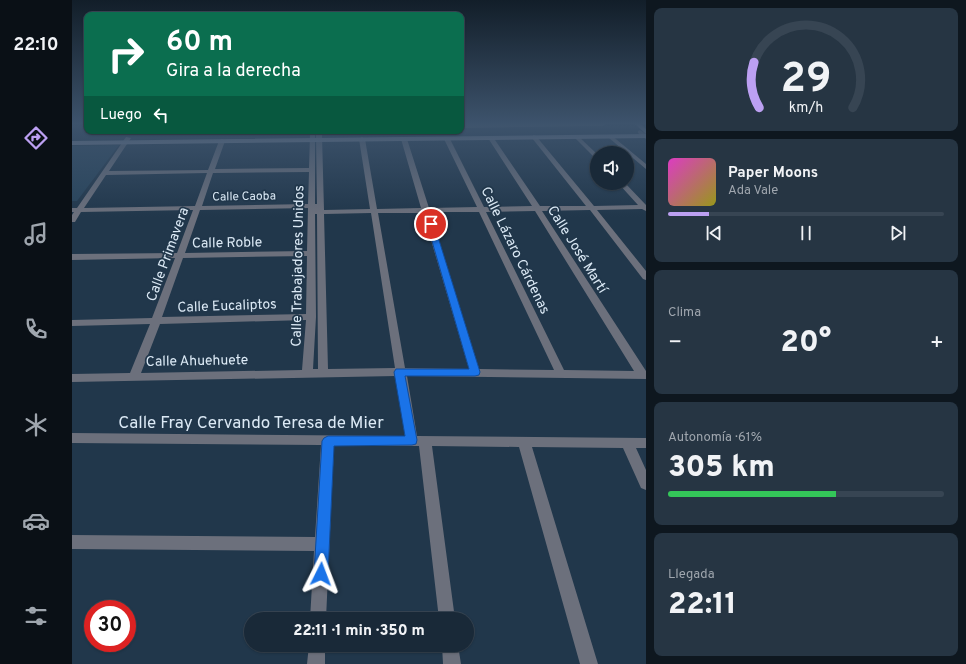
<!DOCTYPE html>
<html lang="es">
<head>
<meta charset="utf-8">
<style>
	:root { --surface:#192938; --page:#263543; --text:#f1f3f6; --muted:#9fa6ae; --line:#374553; --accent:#bca0f2 }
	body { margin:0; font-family:Overpass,sans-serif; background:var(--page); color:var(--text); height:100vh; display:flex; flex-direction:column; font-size:15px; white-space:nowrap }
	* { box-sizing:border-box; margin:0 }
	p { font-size:13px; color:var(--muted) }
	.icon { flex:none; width:22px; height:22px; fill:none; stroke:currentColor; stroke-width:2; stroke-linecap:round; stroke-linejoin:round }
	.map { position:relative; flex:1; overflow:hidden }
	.side { display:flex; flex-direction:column; gap:8px; padding:8px; background:#0e171f; width:320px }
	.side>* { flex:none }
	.guide { position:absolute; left:12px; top:12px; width:380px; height:122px; border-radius:8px; box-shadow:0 1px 3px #0004,0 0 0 1px var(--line); background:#0b6e4f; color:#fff; overflow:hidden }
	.controls { position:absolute; left:518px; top:146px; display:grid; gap:8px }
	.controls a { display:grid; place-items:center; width:44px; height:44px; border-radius:50%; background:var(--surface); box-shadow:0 1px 3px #0004,0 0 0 1px var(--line); font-size:20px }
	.speed { position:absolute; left:12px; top:600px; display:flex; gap:8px; font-size:20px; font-weight:700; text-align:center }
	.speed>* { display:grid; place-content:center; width:52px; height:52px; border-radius:50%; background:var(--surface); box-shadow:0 1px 3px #0004,0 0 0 1px var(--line); line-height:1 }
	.speed .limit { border:6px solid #d22; background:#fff; color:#111 }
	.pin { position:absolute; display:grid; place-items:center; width:34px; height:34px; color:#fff; margin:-17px; border:2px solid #fff; border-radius:50%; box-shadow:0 1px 4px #0007 }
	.me { position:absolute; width:44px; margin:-22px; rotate:3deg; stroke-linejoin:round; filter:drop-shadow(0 0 3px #0008) }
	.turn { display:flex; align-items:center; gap:14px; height:84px; padding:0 16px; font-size:18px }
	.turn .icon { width:52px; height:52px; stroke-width:2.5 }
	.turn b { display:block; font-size:28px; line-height:34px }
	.then { display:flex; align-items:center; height:38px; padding:0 16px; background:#0003; gap:8px; font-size:15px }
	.big { font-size:30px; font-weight:800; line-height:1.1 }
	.side .card { flex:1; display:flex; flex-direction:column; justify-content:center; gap:6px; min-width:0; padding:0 14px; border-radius:8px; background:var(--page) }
	.side .dial { align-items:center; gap:0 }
	.dial svg { height:104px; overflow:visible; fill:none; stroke:var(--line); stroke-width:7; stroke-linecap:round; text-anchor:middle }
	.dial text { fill:var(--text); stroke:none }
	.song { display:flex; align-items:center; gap:12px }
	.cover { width:48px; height:48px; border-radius:6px; background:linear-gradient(135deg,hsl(310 70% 55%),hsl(60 70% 35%)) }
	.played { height:4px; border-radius:2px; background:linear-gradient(90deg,var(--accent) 15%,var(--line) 15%) }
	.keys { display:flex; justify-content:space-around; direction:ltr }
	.heat { display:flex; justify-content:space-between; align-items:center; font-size:22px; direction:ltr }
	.charge { height:6px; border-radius:3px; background:linear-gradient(90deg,#34c759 61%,var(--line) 0) }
	.trip { position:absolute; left:172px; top:612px; width:230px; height:40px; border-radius:20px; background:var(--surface); box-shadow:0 1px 3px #0004,0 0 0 1px var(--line); font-weight:800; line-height:40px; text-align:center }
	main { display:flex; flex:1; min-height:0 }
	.menu { display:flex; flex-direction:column; width:72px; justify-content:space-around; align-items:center; background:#0a1016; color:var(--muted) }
	.menu .icon { width:28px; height:28px }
	.menu .active { color:var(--accent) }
	.menu b { font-size:18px; color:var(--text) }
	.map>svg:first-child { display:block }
	.built { fill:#28445b }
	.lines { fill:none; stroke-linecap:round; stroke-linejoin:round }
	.street { fill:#6c707c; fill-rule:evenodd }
	.secondary { fill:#8b91a3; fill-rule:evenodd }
	.route { fill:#1a73e8; stroke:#114b97 }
	.labels { text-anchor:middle; stroke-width:3.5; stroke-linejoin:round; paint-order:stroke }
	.far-street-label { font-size:12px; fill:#dbe9f5; stroke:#21374b }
	.street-label { font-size:14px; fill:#dbe9f5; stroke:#21374b }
	.near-street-label { font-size:17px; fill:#dbe9f5; stroke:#21374b }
</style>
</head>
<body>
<main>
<nav class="menu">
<b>22:10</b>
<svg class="icon active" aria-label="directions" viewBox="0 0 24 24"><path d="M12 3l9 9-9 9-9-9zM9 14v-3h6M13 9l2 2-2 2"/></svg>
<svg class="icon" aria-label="music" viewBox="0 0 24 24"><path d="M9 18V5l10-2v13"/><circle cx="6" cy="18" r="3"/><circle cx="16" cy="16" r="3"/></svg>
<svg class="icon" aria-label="phone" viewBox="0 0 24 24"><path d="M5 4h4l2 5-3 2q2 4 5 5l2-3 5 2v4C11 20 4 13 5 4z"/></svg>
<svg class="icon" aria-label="climate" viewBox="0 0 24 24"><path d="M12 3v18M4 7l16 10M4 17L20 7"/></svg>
<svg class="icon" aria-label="car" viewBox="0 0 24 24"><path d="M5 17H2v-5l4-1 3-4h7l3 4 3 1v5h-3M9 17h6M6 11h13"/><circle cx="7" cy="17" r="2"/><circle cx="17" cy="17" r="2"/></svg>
<svg class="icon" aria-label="filters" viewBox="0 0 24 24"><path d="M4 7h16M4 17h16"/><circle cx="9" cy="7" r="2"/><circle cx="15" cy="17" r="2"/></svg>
</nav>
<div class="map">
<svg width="574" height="664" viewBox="0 0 574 664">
	<rect width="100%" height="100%" fill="#21374b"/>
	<!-- built -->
	<path class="built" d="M47 145 5 201H0V146Z"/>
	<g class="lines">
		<!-- street -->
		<path class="street" d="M389 124H534L531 126 389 128Z
			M568 130 574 134V139L566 133V131Z
			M119 131H200L197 133H122Z
			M238 134 243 135V204H245L244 135 247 133 250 135 252 210 298 209 287 139 290 137 293 139 305 209 349 208 329 139 332 137 335 139 357 208 405 207 372 139 375 137 378 139 412 207 460 206 416 138 419 136 421 137 468 206H514L460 138 459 137 462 135 464 136 522 206 566 205 546 183H553L574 205V211L570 209 525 210 574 271V280L571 279 518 210 470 211 574 371V379L335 376 345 436 574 438V448H564L574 470V490L569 488 551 448 460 447 526 664H508L447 447 360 446 383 619H367L347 446H262L254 619H238L242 551 0 549V535L243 537 249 445 0 443V433L333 436 324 376 0 382V374L58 373 78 324 0 326V320L80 318 103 258 0 260V254L105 253 121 210 9 212 3 222H0V215L2 212H0V208H5L54 137 59 138 37 171 136 170 147 141 150 139 153 141 143 169 237 168ZM237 172 236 204 130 206 141 173ZM135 173 123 206 12 208 34 175ZM236 208 235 251 113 253 128 210ZM463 211 562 371 492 370 414 212ZM358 212H407L482 370 407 369ZM299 213 323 368 256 369 252 214ZM306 213H351L397 369 333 368ZM243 214H245L246 369H241L244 317ZM235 256 234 314 90 317 111 258ZM234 320 230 370 69 373 88 324Z
			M505 135 525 154V160L502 137Z
			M539 135 574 164V169L537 138V136Z
			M237 645H253V664H235Z
			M370 645H386L389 664H371Z"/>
		<!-- secondary -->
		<path class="secondary" d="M563 124H569L574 129V134Z
			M574 134V138L0 145V141Z"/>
	</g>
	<!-- sky -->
	<linearGradient id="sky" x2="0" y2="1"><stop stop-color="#121e29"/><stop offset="0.57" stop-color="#3d536c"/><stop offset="1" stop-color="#3d536c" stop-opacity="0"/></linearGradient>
	<rect width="574" height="217" fill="url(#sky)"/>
	<!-- route -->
	<path class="route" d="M359 222 362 224 408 372 407 375 403 376H333L345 440 344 444 340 445 262 446 256 574 254 579 249 581 244 579 242 574 250 441 252 438 256 436H333L322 372 324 369H397L355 224Z"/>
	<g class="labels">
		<!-- far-street labels -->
		<g class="far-street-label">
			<text transform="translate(172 196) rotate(-1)" y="4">Calle Caoba</text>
		</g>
		<!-- street labels -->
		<g class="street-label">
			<text transform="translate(155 242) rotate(-1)" y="5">Calle Roble</text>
			<text transform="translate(506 249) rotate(58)" y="5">Calle José Martí</text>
			<text transform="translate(444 250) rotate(64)" y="5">Calle Lázaro Cárdenas</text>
			<text transform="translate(95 254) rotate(-70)" y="5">Calle Primavera</text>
			<text transform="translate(225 266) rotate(-89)" y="5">Calle Trabajadores Unidos</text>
			<text transform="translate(155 305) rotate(-2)" y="5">Calle Eucaliptos</text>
			<text transform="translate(125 360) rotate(-1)" y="5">Calle Ahuehuete</text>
		</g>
		<!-- near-street labels -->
		<g class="near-street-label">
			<text x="179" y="428">Calle Fray Cervando Teresa de Mier</text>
		</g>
	</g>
</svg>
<div class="controls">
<a><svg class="icon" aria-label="sound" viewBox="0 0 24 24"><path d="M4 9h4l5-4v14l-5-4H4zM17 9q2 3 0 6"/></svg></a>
</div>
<div class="speed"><div class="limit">30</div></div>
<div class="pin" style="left:359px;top:224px;background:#d93025"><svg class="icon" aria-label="arrive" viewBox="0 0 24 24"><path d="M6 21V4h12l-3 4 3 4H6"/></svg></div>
<svg class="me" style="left:249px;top:574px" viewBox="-20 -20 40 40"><path d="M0-17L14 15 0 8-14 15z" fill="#1a73e8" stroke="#fff" stroke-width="4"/></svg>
<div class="trip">22:11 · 1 min · 350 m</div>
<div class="guide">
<div class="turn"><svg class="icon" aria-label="right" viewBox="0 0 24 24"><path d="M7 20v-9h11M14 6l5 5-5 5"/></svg><div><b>60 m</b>Gira a la derecha</div></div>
<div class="then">Luego<svg class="icon" aria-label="left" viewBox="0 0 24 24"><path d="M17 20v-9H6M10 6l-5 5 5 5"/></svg></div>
</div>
</div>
<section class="side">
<div class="card dial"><svg viewBox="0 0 100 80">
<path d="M14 69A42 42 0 1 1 86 69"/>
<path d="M14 69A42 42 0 0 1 10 34" stroke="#bca0f2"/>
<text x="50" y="56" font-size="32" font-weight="700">29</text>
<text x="50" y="72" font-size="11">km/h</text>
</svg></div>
<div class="card">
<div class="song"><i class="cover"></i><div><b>Paper Moons</b><p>Ada Vale</p></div></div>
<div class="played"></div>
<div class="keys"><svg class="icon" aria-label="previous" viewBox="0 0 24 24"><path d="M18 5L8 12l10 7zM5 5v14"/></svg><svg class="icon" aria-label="pause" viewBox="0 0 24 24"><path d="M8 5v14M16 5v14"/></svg><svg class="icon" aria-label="next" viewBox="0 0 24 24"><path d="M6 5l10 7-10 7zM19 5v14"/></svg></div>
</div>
<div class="card"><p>Clima</p>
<div class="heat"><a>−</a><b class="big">20°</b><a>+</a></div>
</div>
<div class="card"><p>Autonomía · 61%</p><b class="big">305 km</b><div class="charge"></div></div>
<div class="card"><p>Llegada</p><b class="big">22:11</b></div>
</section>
</main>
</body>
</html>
